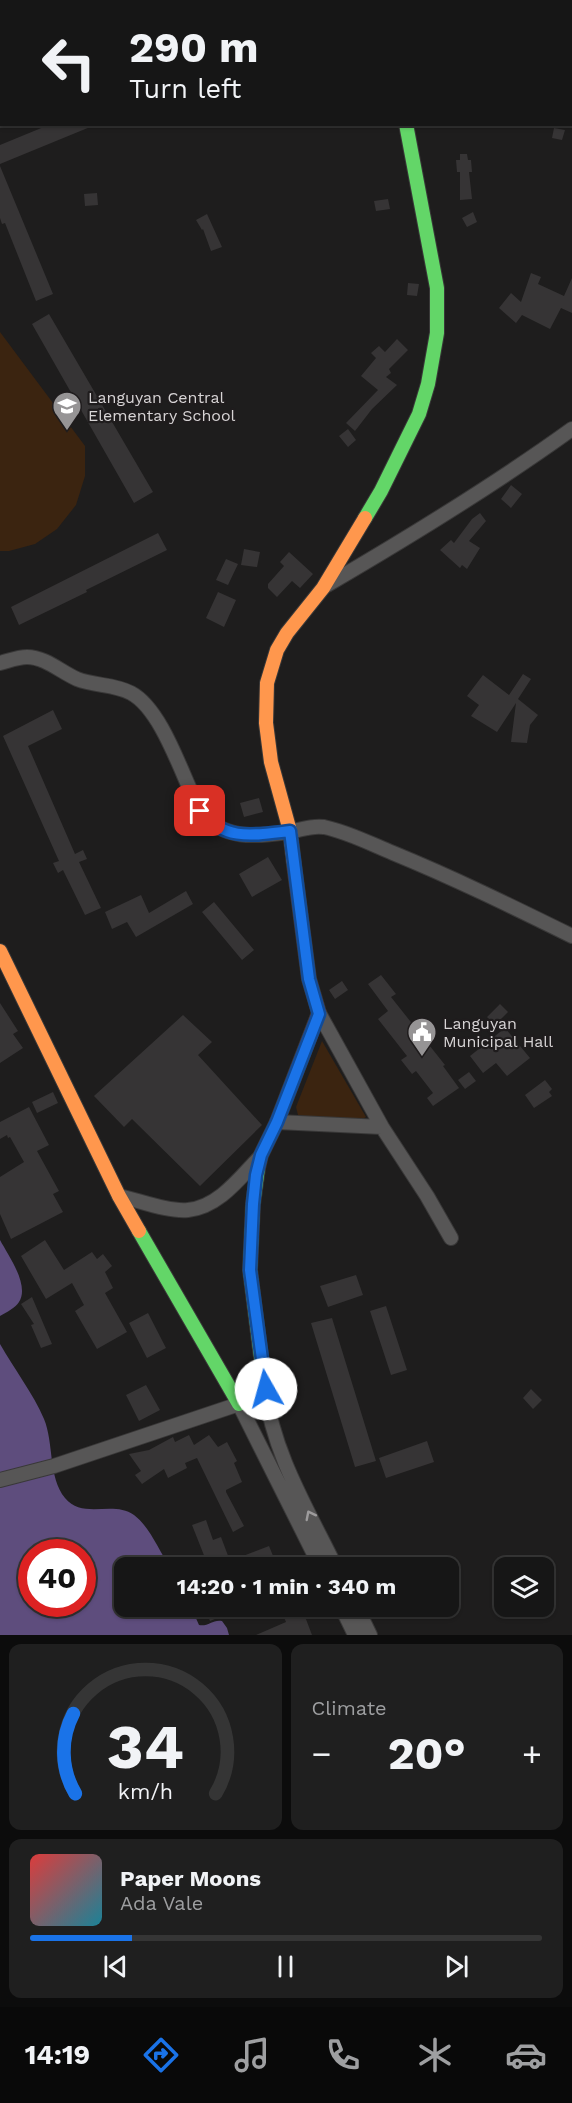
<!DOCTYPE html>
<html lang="en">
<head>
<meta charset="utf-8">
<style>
	:root { --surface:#161616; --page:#1f1f1f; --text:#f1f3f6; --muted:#9e9fa1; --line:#353535; --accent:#1a73e8 }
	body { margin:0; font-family:"Work Sans",sans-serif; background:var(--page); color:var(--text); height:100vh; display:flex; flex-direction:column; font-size:22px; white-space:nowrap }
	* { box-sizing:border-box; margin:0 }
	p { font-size:20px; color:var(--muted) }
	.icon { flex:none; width:33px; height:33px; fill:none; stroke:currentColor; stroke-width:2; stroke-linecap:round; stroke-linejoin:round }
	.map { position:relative; height:1635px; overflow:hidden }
	.drawer { display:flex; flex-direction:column; gap:9px; padding:9px; background:#0c0c0c; flex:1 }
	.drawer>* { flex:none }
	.guide { position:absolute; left:0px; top:0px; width:573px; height:126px; box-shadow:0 2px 4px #0004,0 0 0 2px var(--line); background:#161616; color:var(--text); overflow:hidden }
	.tools { position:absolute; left:494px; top:1557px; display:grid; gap:12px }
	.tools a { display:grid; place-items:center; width:60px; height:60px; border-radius:12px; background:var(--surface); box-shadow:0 2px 4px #0004,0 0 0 2px var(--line); font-size:30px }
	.speed { position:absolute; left:18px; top:1539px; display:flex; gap:12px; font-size:30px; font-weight:700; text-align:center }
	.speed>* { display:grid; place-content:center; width:78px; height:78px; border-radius:50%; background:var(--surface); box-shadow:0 2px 4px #0004,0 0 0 2px var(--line); line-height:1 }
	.speed .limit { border:9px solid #d22; background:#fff; color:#111 }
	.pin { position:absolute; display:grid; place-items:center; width:51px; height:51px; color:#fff; margin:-26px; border-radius:12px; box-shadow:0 3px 9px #0006 }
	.me { position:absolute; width:66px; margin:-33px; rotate:353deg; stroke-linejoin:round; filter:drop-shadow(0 0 4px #0008) }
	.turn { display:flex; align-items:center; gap:21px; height:126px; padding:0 30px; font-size:27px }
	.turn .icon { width:78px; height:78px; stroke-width:2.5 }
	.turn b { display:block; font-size:42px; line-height:51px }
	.big { font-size:45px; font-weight:700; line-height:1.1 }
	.drawer .tile { flex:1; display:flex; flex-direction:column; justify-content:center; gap:9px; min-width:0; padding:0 21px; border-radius:12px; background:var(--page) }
	.drawer .dial { align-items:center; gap:0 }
	.dial svg { height:156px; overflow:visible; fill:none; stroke:var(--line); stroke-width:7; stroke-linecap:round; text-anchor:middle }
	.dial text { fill:var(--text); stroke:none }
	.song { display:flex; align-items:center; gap:18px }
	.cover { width:72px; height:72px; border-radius:9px; background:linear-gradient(135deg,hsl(0 70% 55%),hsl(190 70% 35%)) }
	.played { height:6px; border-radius:3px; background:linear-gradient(90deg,var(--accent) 20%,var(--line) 20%) }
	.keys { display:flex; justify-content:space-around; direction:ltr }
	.heat { display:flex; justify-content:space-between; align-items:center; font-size:33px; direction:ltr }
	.drawer .tiles { flex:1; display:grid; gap:9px; grid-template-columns:1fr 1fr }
	.tile:last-child { grid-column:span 2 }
	.trip { position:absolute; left:114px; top:1557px; width:345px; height:60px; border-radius:12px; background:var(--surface); box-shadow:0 2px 4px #0004,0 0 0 2px var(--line); font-weight:700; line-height:60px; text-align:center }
	.tab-bar { display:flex; height:96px; justify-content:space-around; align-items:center; background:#090909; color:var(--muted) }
	.tab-bar .icon { width:42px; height:42px }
	.tab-bar .on { color:var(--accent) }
	.tab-bar b { font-size:27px; color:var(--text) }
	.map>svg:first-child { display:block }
	.green { fill:#3b2410 }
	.water { fill:#5e4d7d; fill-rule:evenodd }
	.building { fill:#363435 }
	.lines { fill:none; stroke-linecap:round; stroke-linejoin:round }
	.street-casing { stroke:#393838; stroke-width:16 }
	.fast-casing { stroke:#393838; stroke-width:16 }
	.slow-casing { stroke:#393838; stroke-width:16 }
	.jam-casing { stroke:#393838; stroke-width:16 }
	.street { stroke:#575656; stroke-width:14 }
	.fast { stroke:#63d668; stroke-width:14 }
	.slow { stroke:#ff974d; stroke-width:14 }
	.jam { stroke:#b3261e; stroke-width:14 }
	.oneway { stroke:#9d9b9c }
	.route-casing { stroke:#114b97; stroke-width:15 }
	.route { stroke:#1a73e8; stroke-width:10 }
	.labels { text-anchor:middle; stroke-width:4.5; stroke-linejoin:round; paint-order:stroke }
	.poi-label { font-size:16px; fill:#d7d4d5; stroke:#1f1c1d; text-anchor:start }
</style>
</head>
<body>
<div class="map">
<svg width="572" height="1635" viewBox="0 0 572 1635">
	<rect width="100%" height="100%" fill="#1e1d1d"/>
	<!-- green -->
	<path class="green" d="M0 332 85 446V476L76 505 57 529 35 544 9 551H0Z
		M322 1041 366 1117 356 1123 298 1115 296 1107Z"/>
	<!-- water -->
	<path class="water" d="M0 1240C8 1255 30 1285 19 1302 15 1308 7 1312 0 1316Z
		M0 1344C14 1369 33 1393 44 1419 54 1443 48 1477 65 1498 83 1520 113 1500 134 1515 150 1527 159 1551 170 1567L124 1568V1606L191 1607 199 1625C208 1627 213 1619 222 1621L227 1628 229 1635H0ZM32 1552H82V1604H32Z"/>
	<!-- building -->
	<path class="building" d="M51 124 95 125 0 164V145Z
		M554 128 565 130 562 140 552 138Z
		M460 154H467L468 160H471L472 172H469L472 199 460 200V172H457L456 160H460Z
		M0 166 53 294 36 301 5 223 2 224 0 218Z
		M97 193 98 205 85 206 84 194Z
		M388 199 390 209 376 211 374 201Z
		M473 212 477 222 467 227 462 218Z
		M207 214 222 247 211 251 203 229 202 230 196 220Z
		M531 273 541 277 538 284 564 296 572 278V313L561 308 550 329 522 315 516 323 499 308 511 293 521 302Z
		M408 283 419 284 417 296 407 295Z
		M49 314 153 492 134 503 32 324Z
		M397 339 408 350 389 369 391 373 386 377 397 385 372 409 355 431 346 423 378 390 361 376 376 358 371 353 379 346 385 352Z
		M348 429 356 440 348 447 339 436Z
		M511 485 522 494 511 508 501 499Z
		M480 513 486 521 469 541 480 548 467 569 462 565 460 568 440 550 451 540 454 543 472 519Z
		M158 533 167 550 86 590 87 592 19 625 11 607Z
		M244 549 260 552 257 567 241 565Z
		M289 552 313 574 300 588 292 581 277 597 268 588V584L284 566 280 562Z
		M226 559 238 564 228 585 216 580Z
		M218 592 236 600 224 627 206 618Z
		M523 674 531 679 518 699 538 715 530 725 527 743 511 742 516 703 497 732 471 716 479 705 467 696 483 675 509 695Z
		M53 710 62 729 28 746 75 854 83 850 87 859 79 862 101 908 85 915 63 870 58 873 53 863 59 861 3 736Z
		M259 798 263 812 244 817 240 803Z
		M268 857 282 880 252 897 239 874Z
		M186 891 193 904 136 937 127 922 112 929 105 912 141 895 149 913Z
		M214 902 254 950 242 960 202 912Z
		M381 975 396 994 391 997 445 1065 443 1066 459 1088 433 1106 427 1098 433 1093 416 1071 412 1074 401 1060 407 1056 378 1019 388 1011 368 984Z
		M342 981 348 990 335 999 329 990Z
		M0 1003 18 1031 13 1034 23 1048 0 1063Z
		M500 1004 508 1012 495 1025 487 1017Z
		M183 1015 212 1042 198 1055 262 1125 200 1186 132 1119 124 1127 94 1096Z
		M505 1028 530 1058 507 1076 496 1063 483 1073 470 1056Z
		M469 1072 476 1081 465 1089 458 1080Z
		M545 1080 552 1089 549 1092 552 1096 534 1108 525 1095Z
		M53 1092 58 1103 37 1113 32 1102Z
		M29 1107 49 1145 37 1151 59 1191 53 1194 63 1212 11 1239 0 1214V1177L24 1162 10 1137 8 1138 7 1135 0 1139V1122Z
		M45 1240 64 1270 92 1252 97 1259 103 1254 112 1266 105 1272 113 1288 105 1293 127 1332 97 1349 75 1311 84 1305 72 1283 46 1299 21 1256Z
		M356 1275 363 1295 328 1307 320 1286Z
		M32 1297 52 1344 41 1348 31 1325 34 1324 21 1304Z
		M386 1306 407 1370 391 1375 370 1311Z
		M148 1313 166 1348 147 1358 129 1323Z
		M332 1318 376 1461 355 1467 311 1323Z
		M146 1385 160 1410 139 1421 126 1395Z
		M531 1389 542 1400 533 1409 523 1398Z
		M189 1435 194 1445 209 1435 218 1447 227 1442 237 1461 234 1463 242 1482 226 1490V1492L244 1526 233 1532 197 1458 185 1463 187 1468 168 1478 164 1469 142 1484 135 1475 141 1471 129 1454 149 1450 173 1437 175 1442Z
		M427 1441 434 1462 386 1478 379 1458Z
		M206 1520 213 1540 221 1537 230 1561 269 1546 278 1568H209L192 1525Z
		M216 1606H259L229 1619 227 1614 210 1621 206 1611Z
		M279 1606H301L312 1635H256L286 1622Z"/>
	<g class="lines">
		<!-- street casing -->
		<g class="street-casing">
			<path id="street" d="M327 585C411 536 493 486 572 429
				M0 663C8 661 18 657 27 657 45 657 61 672 77 679 95 686 114 684 131 693 163 710 183 779 200 811 223 840 255 837 288 832 301 830 311 825 324 827 348 832 371 844 393 853 454 878 513 907 572 936
				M319 1013 382 1127 427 1196 451 1238
				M277 1122 382 1127
				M119 1196C138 1200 168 1212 188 1210 218 1207 239 1179 258 1159
				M265 1389C273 1454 308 1510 336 1568
				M0 1480 54 1466 239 1404 321 1568
				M341 1606 355 1635
				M356 1606 370 1635"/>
		</g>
		<!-- fast casing -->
		<g class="fast-casing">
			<path id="fast" d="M365 518 381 491 419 414 428 384 437 333V288L406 124
				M139 1231 239 1404 265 1389 250 1270 253 1204 258 1168"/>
		</g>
		<!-- slow casing -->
		<g class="slow-casing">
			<path id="slow" d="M294 864 290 831 271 762 266 723 267 683 277 650 287 633 323 588 365 518
				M0 951 119 1196 139 1231"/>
		</g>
		<!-- jam casing -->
		<g class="jam-casing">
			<path id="jam" d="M380 0 381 2
				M258 1168 261 1155 277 1122 319 1013 309 979 294 864"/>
		</g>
		<!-- street -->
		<use href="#street" class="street"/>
		<!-- fast -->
		<use href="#fast" class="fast"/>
		<!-- slow -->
		<use href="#slow" class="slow"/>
		<!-- jam -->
		<use href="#jam" class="jam"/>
	</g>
	<!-- one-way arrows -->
	<defs><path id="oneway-chevron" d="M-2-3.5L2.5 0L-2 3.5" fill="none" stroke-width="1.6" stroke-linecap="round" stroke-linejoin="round" transform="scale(1.5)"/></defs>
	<use class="oneway" href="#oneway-chevron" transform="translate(310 1515) rotate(-117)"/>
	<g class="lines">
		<!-- route casing -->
		<g class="route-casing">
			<path id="route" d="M200 811C225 842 255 835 290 831L309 979 319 1014 277 1122 261 1155 256 1175 253 1204 250 1270 266 1389"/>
		</g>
		<!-- route -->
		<use href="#route" class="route"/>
	</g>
	<!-- icons -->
	<defs>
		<g id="school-pin" transform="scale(1.5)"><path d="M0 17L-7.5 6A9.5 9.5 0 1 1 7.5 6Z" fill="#969495" stroke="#1f1c1d"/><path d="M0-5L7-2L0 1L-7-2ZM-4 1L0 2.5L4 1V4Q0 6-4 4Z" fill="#fff"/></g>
		<g id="civic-pin" transform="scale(1.5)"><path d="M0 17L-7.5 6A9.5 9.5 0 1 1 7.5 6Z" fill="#969495" stroke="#1f1c1d"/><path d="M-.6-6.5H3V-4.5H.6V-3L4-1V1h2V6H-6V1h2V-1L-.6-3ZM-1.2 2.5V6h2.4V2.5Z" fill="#fff"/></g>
	</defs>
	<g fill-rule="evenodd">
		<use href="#school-pin" x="67" y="406"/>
		<use href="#civic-pin" x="422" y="1032"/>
	</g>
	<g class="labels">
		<!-- poi labels -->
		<g class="poi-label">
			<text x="88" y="403">Languyan Central<tspan x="88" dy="18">Elementary School</tspan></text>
			<text x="443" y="1029">Languyan<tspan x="443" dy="18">Municipal Hall</tspan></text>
		</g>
	</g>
</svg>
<div class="tools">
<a><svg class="icon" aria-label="layers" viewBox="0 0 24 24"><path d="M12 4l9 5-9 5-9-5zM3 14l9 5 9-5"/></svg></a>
</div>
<div class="speed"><div class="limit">40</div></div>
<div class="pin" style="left:200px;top:811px;background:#d93025"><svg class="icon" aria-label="arrive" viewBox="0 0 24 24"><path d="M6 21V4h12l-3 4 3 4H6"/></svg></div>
<svg class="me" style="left:266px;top:1389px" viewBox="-20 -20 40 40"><circle r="19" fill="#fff"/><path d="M0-13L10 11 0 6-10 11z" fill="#1a73e8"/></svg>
<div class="trip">14:20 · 1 min · 340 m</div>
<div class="guide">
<div class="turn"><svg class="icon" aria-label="left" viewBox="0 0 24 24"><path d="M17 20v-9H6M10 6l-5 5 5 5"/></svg><div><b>290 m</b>Turn left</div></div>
</div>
</div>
<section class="drawer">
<div class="tiles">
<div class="tile dial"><svg viewBox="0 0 100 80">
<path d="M14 69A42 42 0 1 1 86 69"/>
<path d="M14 69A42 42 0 0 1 13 28" stroke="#1a73e8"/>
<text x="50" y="56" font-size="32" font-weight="700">34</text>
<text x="50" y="72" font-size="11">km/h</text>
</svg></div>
<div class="tile"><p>Climate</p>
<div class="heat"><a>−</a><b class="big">20°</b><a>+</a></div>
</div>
<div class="tile">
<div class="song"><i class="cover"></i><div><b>Paper Moons</b><p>Ada Vale</p></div></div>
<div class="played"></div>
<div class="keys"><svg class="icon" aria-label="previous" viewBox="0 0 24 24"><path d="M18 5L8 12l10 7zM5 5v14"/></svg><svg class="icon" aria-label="pause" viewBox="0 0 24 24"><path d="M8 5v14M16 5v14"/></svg><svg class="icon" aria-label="next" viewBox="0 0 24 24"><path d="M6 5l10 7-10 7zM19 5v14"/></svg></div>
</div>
</div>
</section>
<nav class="tab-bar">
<b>14:19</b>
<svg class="icon on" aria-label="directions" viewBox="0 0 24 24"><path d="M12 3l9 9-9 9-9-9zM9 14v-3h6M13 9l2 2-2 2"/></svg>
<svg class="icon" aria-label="music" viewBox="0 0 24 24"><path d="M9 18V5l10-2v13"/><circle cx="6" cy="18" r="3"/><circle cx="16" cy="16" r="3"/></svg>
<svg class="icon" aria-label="phone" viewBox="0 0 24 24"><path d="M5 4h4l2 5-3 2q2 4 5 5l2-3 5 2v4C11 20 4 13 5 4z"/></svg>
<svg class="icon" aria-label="climate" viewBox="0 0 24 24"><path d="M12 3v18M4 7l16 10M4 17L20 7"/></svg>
<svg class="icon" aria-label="car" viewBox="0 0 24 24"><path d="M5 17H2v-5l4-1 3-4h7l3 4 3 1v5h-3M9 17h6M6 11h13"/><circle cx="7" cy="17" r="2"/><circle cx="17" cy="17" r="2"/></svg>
</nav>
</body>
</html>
